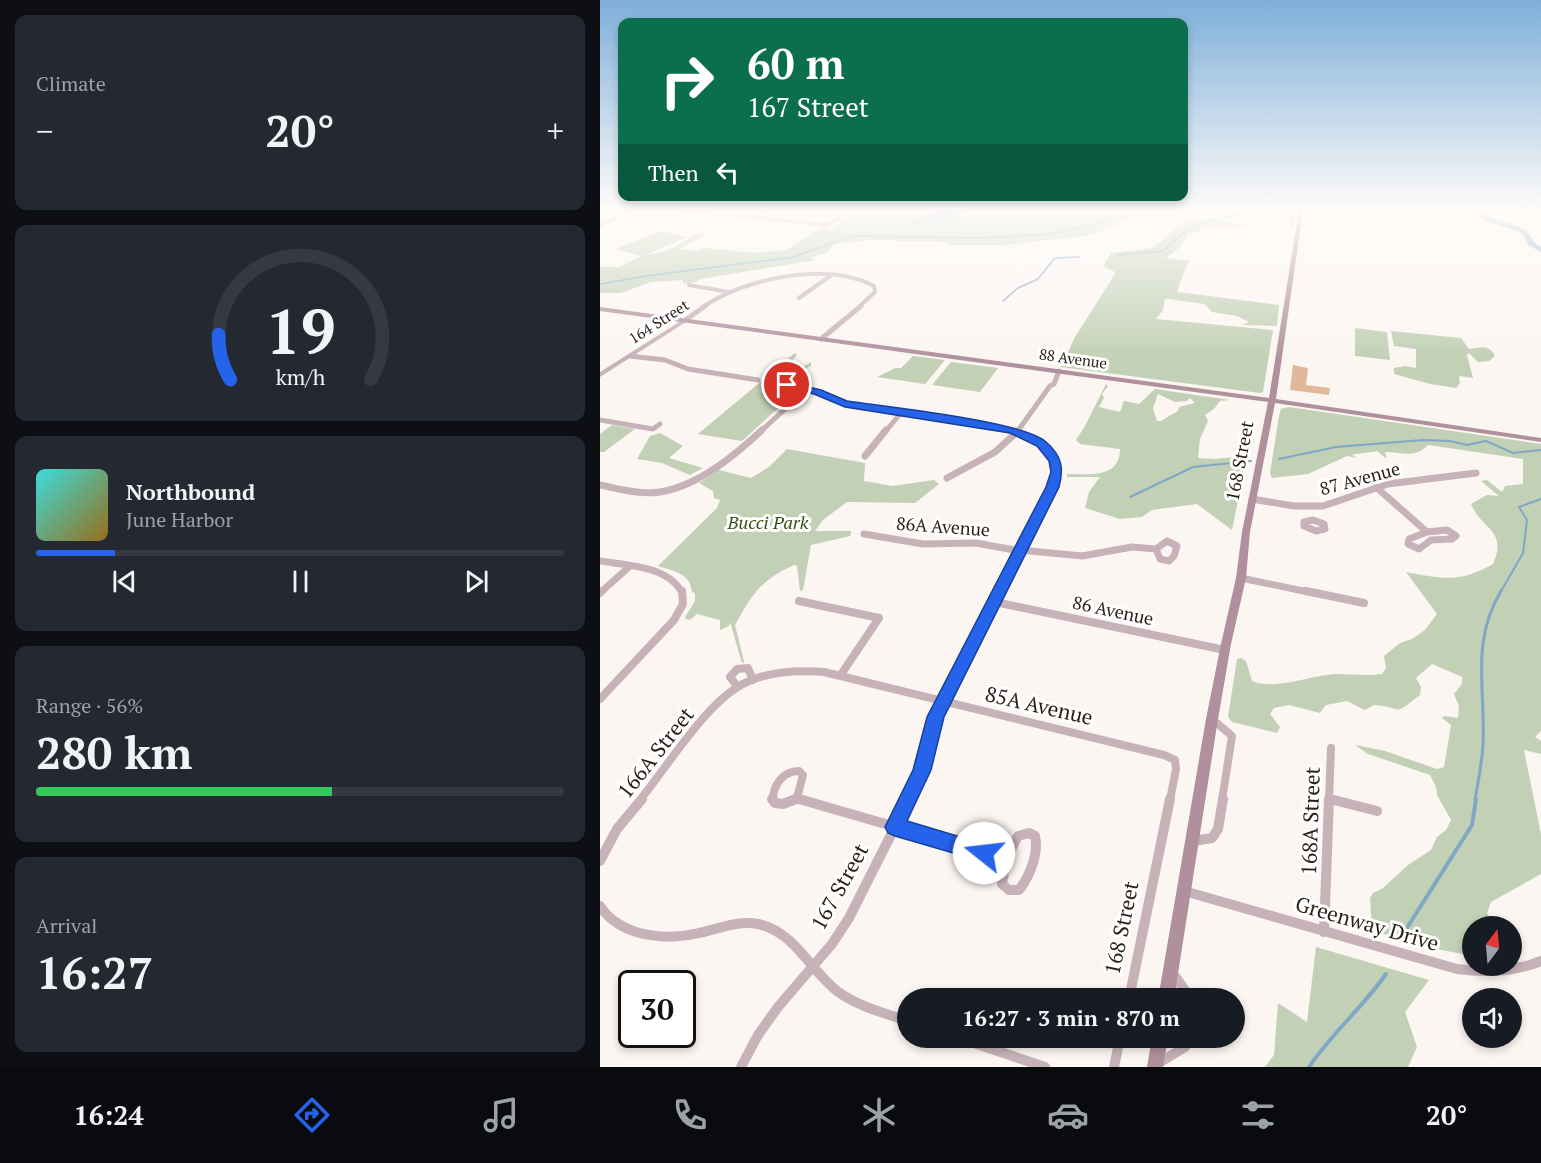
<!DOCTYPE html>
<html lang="en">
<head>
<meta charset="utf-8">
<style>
	:root { --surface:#171b24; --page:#242831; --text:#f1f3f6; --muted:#9ea1a6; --line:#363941; --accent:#2563eb }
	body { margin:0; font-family:"PT Serif",serif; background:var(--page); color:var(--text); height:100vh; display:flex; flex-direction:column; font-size:22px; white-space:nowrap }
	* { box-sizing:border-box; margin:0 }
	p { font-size:20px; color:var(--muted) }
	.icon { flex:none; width:33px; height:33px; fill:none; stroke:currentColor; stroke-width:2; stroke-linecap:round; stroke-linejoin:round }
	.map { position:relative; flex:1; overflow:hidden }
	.panel { display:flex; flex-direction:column; gap:15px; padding:15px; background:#0d0f14; width:600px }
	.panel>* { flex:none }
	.banner { position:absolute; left:18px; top:18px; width:570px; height:183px; border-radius:12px; box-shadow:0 3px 9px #0003; background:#0b6e4f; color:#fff; overflow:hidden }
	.needle { width:39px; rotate:16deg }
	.fabs { position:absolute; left:862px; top:916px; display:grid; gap:12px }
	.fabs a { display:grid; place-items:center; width:60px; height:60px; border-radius:50%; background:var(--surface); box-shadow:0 3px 9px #0003; font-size:30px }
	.speed { position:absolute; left:18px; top:970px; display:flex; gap:12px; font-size:30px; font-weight:700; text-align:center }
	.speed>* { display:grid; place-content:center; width:78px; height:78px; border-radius:50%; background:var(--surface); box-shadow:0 3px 9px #0003; line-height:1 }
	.speed .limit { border:3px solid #111; border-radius:9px; background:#fff; color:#111 }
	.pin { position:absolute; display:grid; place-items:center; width:51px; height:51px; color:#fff; margin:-26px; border:3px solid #fff; border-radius:50%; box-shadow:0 2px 6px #0007 }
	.me { position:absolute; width:66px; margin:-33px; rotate:286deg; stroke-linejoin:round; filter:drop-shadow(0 0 4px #0008) }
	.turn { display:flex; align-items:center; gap:21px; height:126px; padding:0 30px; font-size:27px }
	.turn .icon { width:78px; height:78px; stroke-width:2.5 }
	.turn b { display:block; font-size:42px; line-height:51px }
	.then { display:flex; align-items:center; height:57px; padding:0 30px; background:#0003; gap:12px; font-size:22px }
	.big { font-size:45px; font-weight:800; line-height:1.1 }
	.panel .tile { flex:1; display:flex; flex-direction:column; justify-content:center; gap:9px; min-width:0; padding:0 21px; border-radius:12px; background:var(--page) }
	.panel .dial { align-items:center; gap:0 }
	.dial svg { height:156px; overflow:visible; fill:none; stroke:var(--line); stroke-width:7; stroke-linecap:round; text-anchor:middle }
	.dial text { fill:var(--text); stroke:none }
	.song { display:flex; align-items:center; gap:18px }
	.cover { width:72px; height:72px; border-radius:9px; background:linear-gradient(135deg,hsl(180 70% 55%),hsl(40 70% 35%)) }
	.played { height:6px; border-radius:3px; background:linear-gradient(90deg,var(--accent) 15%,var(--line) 15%) }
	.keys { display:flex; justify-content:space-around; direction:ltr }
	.heat { display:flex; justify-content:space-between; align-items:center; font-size:33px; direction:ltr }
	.charge { height:9px; border-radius:4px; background:linear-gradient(90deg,#34c759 56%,var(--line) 0) }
	.trip { position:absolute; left:297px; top:988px; width:348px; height:60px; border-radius:30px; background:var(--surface); box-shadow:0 3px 9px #0003; font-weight:800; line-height:60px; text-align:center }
	.tabs { display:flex; height:96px; justify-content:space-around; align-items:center; background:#090b0e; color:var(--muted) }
	.tabs .icon { width:42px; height:42px }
	.tabs .selected { color:var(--accent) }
	.tabs b { font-size:27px; color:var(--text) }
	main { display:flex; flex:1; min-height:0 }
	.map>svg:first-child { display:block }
	.green { fill:#c2d0b5; fill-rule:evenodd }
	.water { fill:#80a7c6 }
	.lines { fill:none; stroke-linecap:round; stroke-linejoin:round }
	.stream-far3 { stroke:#80a7c6; stroke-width:1.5 }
	.stream-far2 { stroke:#80a7c6; stroke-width:2 }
	.stream-far1 { stroke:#80a7c6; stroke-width:3 }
	.stream { stroke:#80a7c6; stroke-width:4 }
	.river { fill:#80a7c6; fill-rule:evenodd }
	.building { fill:#e1b89a }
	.minor-far4 { stroke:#c8b2ba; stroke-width:4 }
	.minor-far3 { stroke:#c8b2ba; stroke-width:5 }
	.minor-far2 { stroke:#c8b2ba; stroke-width:7 }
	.minor-far1 { stroke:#c8b2ba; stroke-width:8 }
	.minor { stroke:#c8b2ba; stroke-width:10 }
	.tertiary { fill:#c8b2ba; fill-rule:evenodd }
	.secondary { fill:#b0909d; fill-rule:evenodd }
	.route { fill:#2563eb; stroke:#184099; stroke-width:1.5 }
	.labels { text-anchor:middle; stroke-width:6; stroke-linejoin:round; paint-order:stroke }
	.far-street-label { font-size:15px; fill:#281e17; stroke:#fff }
	.street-label { font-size:18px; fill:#281e17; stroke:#fff }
	.park-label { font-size:18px; font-style:italic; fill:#365012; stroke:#fff }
	.near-street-label { font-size:21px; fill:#281e17; stroke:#fff }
</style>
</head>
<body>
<main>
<section class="panel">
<div class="tile"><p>Climate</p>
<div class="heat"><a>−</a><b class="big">20°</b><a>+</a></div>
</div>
<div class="tile dial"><svg viewBox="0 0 100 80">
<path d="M14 69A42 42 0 1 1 86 69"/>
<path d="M14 69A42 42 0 0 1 8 46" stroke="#2563eb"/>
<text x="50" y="56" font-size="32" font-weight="700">19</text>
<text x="50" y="72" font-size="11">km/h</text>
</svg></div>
<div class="tile">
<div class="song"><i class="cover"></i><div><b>Northbound</b><p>June Harbor</p></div></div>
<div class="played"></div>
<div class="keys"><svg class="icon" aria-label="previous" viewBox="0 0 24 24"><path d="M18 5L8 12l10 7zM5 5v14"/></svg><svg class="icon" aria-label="pause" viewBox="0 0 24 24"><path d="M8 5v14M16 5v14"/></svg><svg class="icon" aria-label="next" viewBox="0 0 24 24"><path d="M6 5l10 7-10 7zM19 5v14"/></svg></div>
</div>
<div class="tile"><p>Range · 56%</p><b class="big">280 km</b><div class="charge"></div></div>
<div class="tile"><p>Arrival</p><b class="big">16:27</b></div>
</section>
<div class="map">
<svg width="941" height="1067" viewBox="0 0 941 1067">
	<rect width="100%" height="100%" fill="#fcf6f2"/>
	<!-- green -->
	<path class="green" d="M259 210H484L514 213 529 210 525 214 533 215 513 227 484 236 406 245H351L343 242 273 240 234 244 228 252 210 258 215 260 100 279 96 282 84 284 82 280 51 282 21 293H0V267H20L41 256 15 249 61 231 87 237 45 255 69 250 97 234 105 235 80 249 98 251 105 248 154 253 186 250 221 227 232 228Z
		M683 210H696L692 229 690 228V214L660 212 622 219 626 222 652 226 601 228 598 232 589 233 579 248 566 258 590 261 585 269 577 292 679 305 677 326 643 325 649 322 637 316 612 312 605 304 569 299H565L563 310 556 319 673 330 663 392 660 393 461 367 475 337 515 274V272L503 266 511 253 552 248 566 238 580 223 588 220H606L654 211Z
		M755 328 787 332 790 360 755 356Z
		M791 331 861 338 869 349C879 347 890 344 895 356L889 361 878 362 869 353 867 355 873 378 859 376 860 383 856 388 830 384 794 374V368L805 366 816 368V349L794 346Z
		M195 353 197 355 177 376 185 378 211 362V366L202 370 182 389 197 391 142 441 98 434Z
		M313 356 345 360 325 384 277 377 295 368H301Z
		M351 362 398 368 380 392 332 385Z
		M506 384 508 386 502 394 504 398 499 407 520 412 524 401 539 404 555 389 630 400 620 401 614 409 605 415 608 421 600 439 598 458 614 459 647 456 632 530 597 504 552 510 542 517 520 519 485 508 489 492 500 477H467V474C488 474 520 479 520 449L480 444 476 440 485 426ZM558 394 575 402 587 401 590 398 595 403 579 407 578 411 561 421H557L553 408Z
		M689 407 941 444V731L935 737 941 741V754L924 750 941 834V874L891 902 887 913 897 927H873V956L821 946 772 930 770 898 773 893 783 888 808 865 831 850 837 837 846 830 851 820 837 795 836 787 830 775 768 754 755 745 785 751 837 769 844 767 851 725 842 718 844 716 858 718 859 706 854 694 862 684V677L832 664 816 678 821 687 820 695C791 717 807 708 774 705L765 710 747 701 726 705 720 713 689 705 674 708 670 714 680 727 677 733 632 722 628 717 637 659 641 658 646 661 652 681C675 691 711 675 735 674 751 674 766 676 782 674L786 668 784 656 800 643 812 639 825 630 837 614 806 572C842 579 860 583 893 564 908 530 882 530 871 504L887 495 899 496 881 481 887 480 902 492 905 486 923 484V459L828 445C815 459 803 452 785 452L787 459 777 451C772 452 755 454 752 455L757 458 747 456 708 474 672 478 670 473 679 416 681 409Z
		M12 425 35 429 4 452H0V434Z
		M60 433 83 446 69 458 103 468 90 475 62 463 37 459 50 436Z
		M187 449 265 463 264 481 292 486 334 480 339 484 315 503 247 502 223 520 215 531H251L250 536 211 545 203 590 200 591 197 566 194 565C160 581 153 593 135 625L144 662 142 663 130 622 129 626 120 630V620L97 614 90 620 86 619 85 617 95 601V593L92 592C90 572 72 571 58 566L117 508 120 500 114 498 113 491 99 483 119 470 151 478 169 467Z
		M716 947 829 980 805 1012 817 1047 808 1067H665L674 1055 678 1003 707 1022Z"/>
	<!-- water -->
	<path class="water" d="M338 210 367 211 356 217 309 223Z"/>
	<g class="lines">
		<!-- stream-far3 -->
		<path class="stream-far3" d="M863 210 876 211
			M518 255 563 251 586 230 601 223 651 212 694 213
			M54 275 193 257 252 236 382 238 451 234 495 224 521 210
			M0 284 52 275
			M403 301 418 288 438 279 455 258 479 257"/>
		<!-- stream-far2 -->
		<path class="stream-far2" d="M679 459 736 447 823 440 850 441 867 445 886 441 913 453 941 450
			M530 497 593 467 651 461
			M900 593 923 553 927 520 919 507 941 499"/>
		<!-- stream-far1 -->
		<path class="stream-far1" d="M875 800C878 782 882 763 883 745 886 689 870 643 901 591"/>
		<!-- stream -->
		<path class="stream" d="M805 931 872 825 876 799
			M709 1067C732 1033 763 1007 786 974"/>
		<!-- river -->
		<path class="river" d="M874 210H881L880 212C894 221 911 222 925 230 933 235 930 241 941 247V252L928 245 923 235 918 231 886 221 874 213Z"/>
	</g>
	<!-- building -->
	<path class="building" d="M693 365 708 368 706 385 730 388 729 395 690 390Z"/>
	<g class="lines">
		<!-- minor-far4 -->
		<path class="minor-far4" d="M81 210 227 225 253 210
			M155 218 168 210
			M0 225 32 210
			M89 285 129 292
			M199 298 230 276
			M103 307C146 278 226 261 274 286L275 292 259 307"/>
		<!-- minor-far3 -->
		<path class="minor-far3" d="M84 321 105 306
			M221 339 261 306
			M30 356 65 360 88 369 158 380
			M187 385 215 391 245 404 418 432
			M0 420 53 429 60 424
			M160 432 207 389
			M285 432 301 413
			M417 432 450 386 454 384 459 371"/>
		<!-- minor-far2 -->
		<path class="minor-far2" d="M265 456 286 430
			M347 478 395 452 419 430
			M0 485C19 489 40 495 60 492 98 486 134 456 162 430
			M776 487 827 532
			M652 499 694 506H723L788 484 876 473
			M713 520 724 524 725 529 716 531 704 526V522Z
			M847 530 856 536 852 539 831 540 819 549 808 544 809 539 827 532Z
			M264 534 323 544 376 543 420 551
			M567 541 577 546 574 556 569 561 560 559 556 549Z
			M420 550 482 556 532 547 556 549
			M0 561C26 565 69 566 82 593
			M641 578 713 593
			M0 593 29 567
			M399 593 456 477C457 449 433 434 408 430"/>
		<!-- minor-far1 -->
		<path class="minor-far1" d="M706 591 764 603
			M0 593 2 591
			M199 601 279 618 240 676
			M395 602 625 650
			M138 687 130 677 137 669 148 668 153 680
			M0 699 74 620 83 604 82 591
			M612 719 632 736 622 800
			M197 798 204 800
			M730 799 734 800
			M40 800C68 766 108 699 147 682 171 671 199 670 224 672L564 755 575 760 576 769 570 800
			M173 800C173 785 183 771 199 771L203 775 197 798
			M192 800 197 798
			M308 800 320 776 335 717 400 591
			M729 800 731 748"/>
		<!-- minor -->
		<path class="minor" d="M172 799 175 803 183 804 196 799
			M199 799 403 858
			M730 799 777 811
			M429 833 435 836C439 853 430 876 419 890H409L402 884 405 867 403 858 409 853 418 836Z
			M593 841 612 838 618 829 623 799
			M0 861 17 829 42 799
			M584 891 857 969C886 973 914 972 941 961
			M0 906C9 920 21 927 36 932 57 938 78 938 99 933 118 929 138 920 158 924 195 932 209 969 237 991 257 1006 284 1013 308 1021
			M724 932 729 799
			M572 972 591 999
			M529 999 570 799
			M359 1038 445 1067
			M557 1064 585 1047 589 1038
			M141 1067 158 1035 178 1007 232 944 249 918 309 799
			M514 1067 520 1038"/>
		<!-- tertiary -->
		<path class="tertiary" d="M84 319 87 321 86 322 0 377V372Z"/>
		<!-- secondary -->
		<path class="secondary" d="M699 210H703L676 399 941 438V442L675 403 650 532 646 578 631 644 618 719 574 999H558L606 719 621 644 636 578 642 532 668 402 0 311V307L669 398Z
			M552 1038H568L563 1067H547Z"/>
	</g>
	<!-- sky -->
	<linearGradient id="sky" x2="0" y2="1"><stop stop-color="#7eafda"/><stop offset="0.58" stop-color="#fefbf9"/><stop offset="1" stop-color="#fefbf9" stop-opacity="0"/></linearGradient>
	<rect width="941" height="360" fill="url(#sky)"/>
	<!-- route -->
	<path class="route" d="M187 382 221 390 247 401C286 407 423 421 446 442 462 456 464 468 459 487L344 717 331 770 307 821 391 846 394 853 391 859 384 862 295 836 288 833 285 827 313 770 327 717 446 487 451 472 449 461 437 446 410 433 245 407 214 394 183 387 182 385Z"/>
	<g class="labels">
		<!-- far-street labels -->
		<g class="far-street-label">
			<text transform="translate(59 322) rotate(-33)" y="5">164 Street</text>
			<text transform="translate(473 359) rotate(8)" y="5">88 Avenue</text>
		</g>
		<!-- street labels -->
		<g class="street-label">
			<text transform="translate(640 461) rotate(-79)" y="6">168 Street</text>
			<text transform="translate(760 479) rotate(-15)" y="6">87 Avenue</text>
			<text transform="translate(343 527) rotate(4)" y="6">86A Avenue</text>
			<text transform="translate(513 611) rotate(12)" y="6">86 Avenue</text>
		</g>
		<!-- park labels -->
		<g class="park-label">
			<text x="168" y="529">Bucci Park</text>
		</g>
		<!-- near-street labels -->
		<g class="near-street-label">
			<text transform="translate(439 706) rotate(13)" y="7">85A Avenue</text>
			<text transform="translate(56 753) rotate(-52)" y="7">166A Street</text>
			<text transform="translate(711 821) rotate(-88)" y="7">168A Street</text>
			<text transform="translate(240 887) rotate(-61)" y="7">167 Street</text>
			<text transform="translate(767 924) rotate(16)" y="7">Greenway Drive</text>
			<text transform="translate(522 928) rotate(-78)" y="7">168 Street</text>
		</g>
	</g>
</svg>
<div class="fabs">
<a><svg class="needle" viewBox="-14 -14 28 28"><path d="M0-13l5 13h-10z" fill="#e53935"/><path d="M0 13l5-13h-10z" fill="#9ea1a6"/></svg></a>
<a><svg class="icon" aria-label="sound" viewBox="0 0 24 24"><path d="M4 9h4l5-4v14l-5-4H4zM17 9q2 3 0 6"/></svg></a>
</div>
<div class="speed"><div class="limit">30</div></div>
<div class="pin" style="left:187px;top:385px;background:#d93025"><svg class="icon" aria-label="arrive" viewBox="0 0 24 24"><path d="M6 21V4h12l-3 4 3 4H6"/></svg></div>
<svg class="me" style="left:384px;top:853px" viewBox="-20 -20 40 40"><circle r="19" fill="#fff"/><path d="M0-13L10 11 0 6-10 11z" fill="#2563eb"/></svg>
<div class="trip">16:27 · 3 min · 870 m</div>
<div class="banner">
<div class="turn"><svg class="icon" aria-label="right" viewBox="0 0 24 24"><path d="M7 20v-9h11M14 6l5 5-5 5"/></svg><div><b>60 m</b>167 Street</div></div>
<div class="then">Then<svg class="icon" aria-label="left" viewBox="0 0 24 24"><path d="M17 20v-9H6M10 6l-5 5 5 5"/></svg></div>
</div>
</div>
</main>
<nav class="tabs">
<b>16:24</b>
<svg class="icon selected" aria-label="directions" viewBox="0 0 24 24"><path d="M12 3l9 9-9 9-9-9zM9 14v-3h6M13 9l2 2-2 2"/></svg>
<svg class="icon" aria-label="music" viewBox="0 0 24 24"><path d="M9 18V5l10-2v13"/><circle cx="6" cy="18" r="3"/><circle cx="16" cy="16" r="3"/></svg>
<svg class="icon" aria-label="phone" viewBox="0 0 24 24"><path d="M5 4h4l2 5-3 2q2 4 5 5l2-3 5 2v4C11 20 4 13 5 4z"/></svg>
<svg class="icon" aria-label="climate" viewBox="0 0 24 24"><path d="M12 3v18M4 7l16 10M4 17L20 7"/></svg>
<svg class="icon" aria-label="car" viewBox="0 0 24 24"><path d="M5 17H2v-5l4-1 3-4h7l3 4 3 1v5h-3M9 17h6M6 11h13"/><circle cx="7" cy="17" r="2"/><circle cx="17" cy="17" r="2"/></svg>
<svg class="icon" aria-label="filters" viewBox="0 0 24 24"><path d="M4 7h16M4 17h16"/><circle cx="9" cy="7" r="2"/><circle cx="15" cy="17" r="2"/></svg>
<b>20°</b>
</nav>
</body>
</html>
